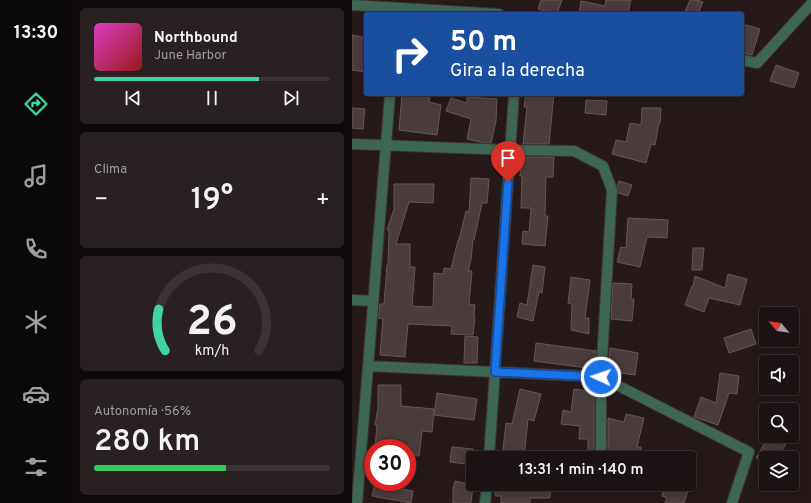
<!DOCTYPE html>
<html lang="es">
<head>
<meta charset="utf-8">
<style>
	:root { --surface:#1c1314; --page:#292022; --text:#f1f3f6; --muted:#a09ea0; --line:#3a3234; --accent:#41d4a1 }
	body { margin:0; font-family:Overpass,sans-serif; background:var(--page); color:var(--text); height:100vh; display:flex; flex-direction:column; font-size:15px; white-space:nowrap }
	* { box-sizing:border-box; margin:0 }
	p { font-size:13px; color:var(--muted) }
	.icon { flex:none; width:22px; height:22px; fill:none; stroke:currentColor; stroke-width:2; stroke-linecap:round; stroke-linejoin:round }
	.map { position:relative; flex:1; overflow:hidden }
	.drawer { display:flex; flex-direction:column; gap:8px; padding:8px; background:#0f0a0b; width:280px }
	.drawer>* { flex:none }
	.banner { position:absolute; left:12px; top:12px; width:380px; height:84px; border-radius:4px; box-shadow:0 2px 10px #0003,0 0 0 1px var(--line); background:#1a4fa0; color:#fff; overflow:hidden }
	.needle { width:26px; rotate:298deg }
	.controls { position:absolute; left:407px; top:307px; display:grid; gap:8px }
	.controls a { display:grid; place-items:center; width:40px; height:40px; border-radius:4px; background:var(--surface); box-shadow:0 2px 10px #0003,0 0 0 1px var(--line); font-size:20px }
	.speed { position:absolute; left:12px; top:439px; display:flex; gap:8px; font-size:20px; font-weight:700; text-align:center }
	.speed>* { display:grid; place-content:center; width:52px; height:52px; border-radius:50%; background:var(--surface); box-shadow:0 2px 10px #0003,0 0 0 1px var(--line); line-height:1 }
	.speed .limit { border:6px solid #d22; background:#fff; color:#111 }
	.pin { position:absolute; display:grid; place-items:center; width:34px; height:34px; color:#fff; margin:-41px -17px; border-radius:50% 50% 50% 0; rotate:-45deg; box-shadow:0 0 4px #0007 }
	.pin .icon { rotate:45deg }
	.me { position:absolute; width:44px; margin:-22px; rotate:273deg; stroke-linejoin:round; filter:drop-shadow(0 0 3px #0008) }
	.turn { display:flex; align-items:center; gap:14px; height:84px; padding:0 20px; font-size:18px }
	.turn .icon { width:52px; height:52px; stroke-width:2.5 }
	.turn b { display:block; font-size:28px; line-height:34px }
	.big { font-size:30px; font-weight:600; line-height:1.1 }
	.drawer .widget { flex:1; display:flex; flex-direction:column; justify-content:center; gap:6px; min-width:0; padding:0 14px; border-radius:6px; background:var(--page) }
	.drawer .dial { align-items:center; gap:0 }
	.dial svg { height:104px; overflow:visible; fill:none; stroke:var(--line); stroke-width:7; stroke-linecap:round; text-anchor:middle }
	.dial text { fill:var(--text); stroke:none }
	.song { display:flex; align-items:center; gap:12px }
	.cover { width:48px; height:48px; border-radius:6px; background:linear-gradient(135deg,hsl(310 70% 55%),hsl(0 70% 35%)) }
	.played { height:4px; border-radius:2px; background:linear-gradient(90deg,var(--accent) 70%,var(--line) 70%) }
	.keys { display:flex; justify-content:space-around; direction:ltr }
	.heat { display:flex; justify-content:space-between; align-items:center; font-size:22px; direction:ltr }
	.charge { height:6px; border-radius:3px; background:linear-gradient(90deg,#34c759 56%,var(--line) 0) }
	.trip { position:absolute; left:114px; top:451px; width:230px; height:40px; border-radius:4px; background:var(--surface); box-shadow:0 2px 10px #0003,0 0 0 1px var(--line); font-weight:600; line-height:40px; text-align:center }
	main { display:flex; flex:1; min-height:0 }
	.tab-bar { display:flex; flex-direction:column; width:72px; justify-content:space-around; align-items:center; background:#0b0808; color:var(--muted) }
	.tab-bar .icon { width:28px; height:28px }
	.tab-bar .selected { color:var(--accent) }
	.tab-bar b { font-size:18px; color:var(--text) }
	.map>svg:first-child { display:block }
	.building { fill:#4b3c3d; stroke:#675758 }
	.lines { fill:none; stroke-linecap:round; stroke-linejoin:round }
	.minor-casing { stroke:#413435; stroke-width:12 }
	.minor { stroke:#3d6655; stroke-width:10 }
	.route-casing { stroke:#114b97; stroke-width:10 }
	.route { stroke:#1a73e8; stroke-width:7 }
</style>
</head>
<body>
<main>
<nav class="tab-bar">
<b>13:30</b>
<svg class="icon selected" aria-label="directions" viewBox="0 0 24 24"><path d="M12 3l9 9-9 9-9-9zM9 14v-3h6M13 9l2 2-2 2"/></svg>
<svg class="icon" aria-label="music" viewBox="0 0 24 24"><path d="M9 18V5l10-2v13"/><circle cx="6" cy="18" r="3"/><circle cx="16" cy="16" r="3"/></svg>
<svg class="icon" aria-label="phone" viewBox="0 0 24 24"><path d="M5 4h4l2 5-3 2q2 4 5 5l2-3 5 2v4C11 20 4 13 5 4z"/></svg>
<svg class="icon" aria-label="climate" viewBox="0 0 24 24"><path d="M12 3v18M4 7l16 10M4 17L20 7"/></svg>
<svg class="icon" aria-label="car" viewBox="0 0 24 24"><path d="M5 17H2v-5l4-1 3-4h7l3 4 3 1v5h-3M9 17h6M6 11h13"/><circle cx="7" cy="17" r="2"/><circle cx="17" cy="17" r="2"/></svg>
<svg class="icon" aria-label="filters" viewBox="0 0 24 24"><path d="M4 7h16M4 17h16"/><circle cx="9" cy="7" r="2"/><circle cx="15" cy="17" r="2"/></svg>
</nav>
<section class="drawer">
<div class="widget">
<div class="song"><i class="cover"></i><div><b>Northbound</b><p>June Harbor</p></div></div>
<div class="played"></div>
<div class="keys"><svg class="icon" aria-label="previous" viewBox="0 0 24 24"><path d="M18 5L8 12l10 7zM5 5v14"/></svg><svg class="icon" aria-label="pause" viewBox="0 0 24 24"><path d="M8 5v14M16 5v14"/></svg><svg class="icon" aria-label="next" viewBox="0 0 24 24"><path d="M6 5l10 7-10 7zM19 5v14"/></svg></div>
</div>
<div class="widget"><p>Clima</p>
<div class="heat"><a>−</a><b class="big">19°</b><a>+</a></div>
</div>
<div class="widget dial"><svg viewBox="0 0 100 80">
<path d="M14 69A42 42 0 1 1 86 69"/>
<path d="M14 69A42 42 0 0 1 9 37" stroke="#41d4a1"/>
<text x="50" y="56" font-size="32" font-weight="700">26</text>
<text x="50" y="72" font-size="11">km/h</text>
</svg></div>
<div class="widget"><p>Autonomía · 56%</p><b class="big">280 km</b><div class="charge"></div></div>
</section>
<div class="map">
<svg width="459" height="503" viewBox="0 0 459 503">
	<rect width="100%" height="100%" fill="#26191a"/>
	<!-- building -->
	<path class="building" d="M189 0H210L205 14H202L186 9Z
		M254 0H279L276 14H227L229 1 253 6Z
		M338 0H345L351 2 346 14H332Z
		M390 24 408 29 400 55 390 53Z
		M0 35 14 38V72L0 70Z
		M424 65 447 73 442 88 418 81Z
		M50 94 78 95 77 102 89 105 85 135 47 130Z
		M174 94H202L197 144H171L175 107H172Z
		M115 97 145 99 144 121 139 143H133L115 139 119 119 94 111 99 98 115 103Z
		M234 100 255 101 254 115 233 113Z
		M0 108 13 109 11 129 0 128Z
		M290 108H309L308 123H307L303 145 299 144 294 163 260 154 264 140 274 142 278 123 289 125Z
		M169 157H202L201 177H194L193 216H196L193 246 170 244 171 231 177 232 179 208H169L170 176H168Z
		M119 178 137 179 135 203H130L122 240H121L119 260 116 271H120L117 304 123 305 122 317H123L121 335 99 334 100 326 56 324 53 357 28 355 31 319 26 318 28 304H32L35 265H36L37 231 35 230 42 209V184H82L81 203 57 202 44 244H58V267H63L60 306 81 307 82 273 91 274 92 268 99 269 106 240H107L114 211 117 212Z
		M267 181 280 185 276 196 266 193 265 186Z
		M276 218 316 220 315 238 295 237 288 267 265 262 269 247 274 248Z
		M341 248H352L350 270H340Z
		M181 265 193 267 190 293 187 292 181 321 165 317 168 303 175 305Z
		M376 274 395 279 388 305 357 298 352 312 333 305 340 286H341L343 276 373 288Z
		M219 277 238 280 233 318H237V334L219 330 220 304 216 303Z
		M261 283 280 284 279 299H282L280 321 259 319Z
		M399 329 404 344 377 353 372 338Z
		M113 336 126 337 125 363H112Z
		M184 343 244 351 243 369 182 361Z
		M258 348 286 353 283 375 256 371Z
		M368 373 387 376 385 394 377 393 366 425 342 417 349 397 364 403Z
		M26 385H49V406L82 409 80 432 70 431 67 456 55 455V448H23L25 425H23L26 407Z
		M168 389 189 394 182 421 176 419 172 458H150L154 423 160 424Z
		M222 389 242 392V454L236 453V439H227L228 426 209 424 211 410 219 412Z
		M85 393 125 399 122 420 82 415Z
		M274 414 292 418 285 447H289L290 458H256V418L272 422Z
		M417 436H438L426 458H404Z
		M100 447 121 449V465L98 462Z
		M103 481 121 485 119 503H101V488Z
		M23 484 61 491 59 503 20 496Z
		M143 484H199L198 498H178V503H149V496H143Z
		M313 484H338L332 503H313L315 498 310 496Z"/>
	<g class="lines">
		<!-- minor casing -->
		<g class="minor-casing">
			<path id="minor" d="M0 5 147 14
				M390 60 405 63 459 4
				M0 144 158 150 222 151 251 166 260 190 249 377V458
				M0 300 21 301
				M16 366 249 377 397 452 380 503
				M137 458 162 94
				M5 503 38 94
				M133 503 135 484"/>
		</g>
		<!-- minor -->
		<use href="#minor" class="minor"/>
	</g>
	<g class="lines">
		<!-- route casing -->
		<g class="route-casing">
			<path id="route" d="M156 182 143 372 249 377"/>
		</g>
		<!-- route -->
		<use href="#route" class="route"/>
	</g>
</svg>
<div class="controls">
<a><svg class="needle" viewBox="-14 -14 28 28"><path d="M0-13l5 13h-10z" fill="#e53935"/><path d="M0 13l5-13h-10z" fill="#a09ea0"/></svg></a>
<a><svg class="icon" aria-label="sound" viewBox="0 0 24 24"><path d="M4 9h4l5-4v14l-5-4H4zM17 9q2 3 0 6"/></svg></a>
<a><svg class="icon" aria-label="search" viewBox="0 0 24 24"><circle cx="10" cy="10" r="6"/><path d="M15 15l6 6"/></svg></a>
<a><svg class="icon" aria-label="layers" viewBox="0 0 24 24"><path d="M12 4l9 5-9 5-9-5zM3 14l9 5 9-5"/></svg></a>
</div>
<div class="speed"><div class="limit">30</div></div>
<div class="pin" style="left:156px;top:182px;background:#d93025"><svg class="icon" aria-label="arrive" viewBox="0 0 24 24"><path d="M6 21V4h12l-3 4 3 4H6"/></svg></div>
<svg class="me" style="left:249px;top:377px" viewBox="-20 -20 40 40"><circle r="17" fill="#1a73e8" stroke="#fff" stroke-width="3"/><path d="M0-11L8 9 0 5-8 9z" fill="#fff"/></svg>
<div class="trip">13:31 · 1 min · 140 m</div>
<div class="banner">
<div class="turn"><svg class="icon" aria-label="right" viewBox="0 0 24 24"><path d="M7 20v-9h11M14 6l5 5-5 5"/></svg><div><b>50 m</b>Gira a la derecha</div></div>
</div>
</div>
</main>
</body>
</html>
